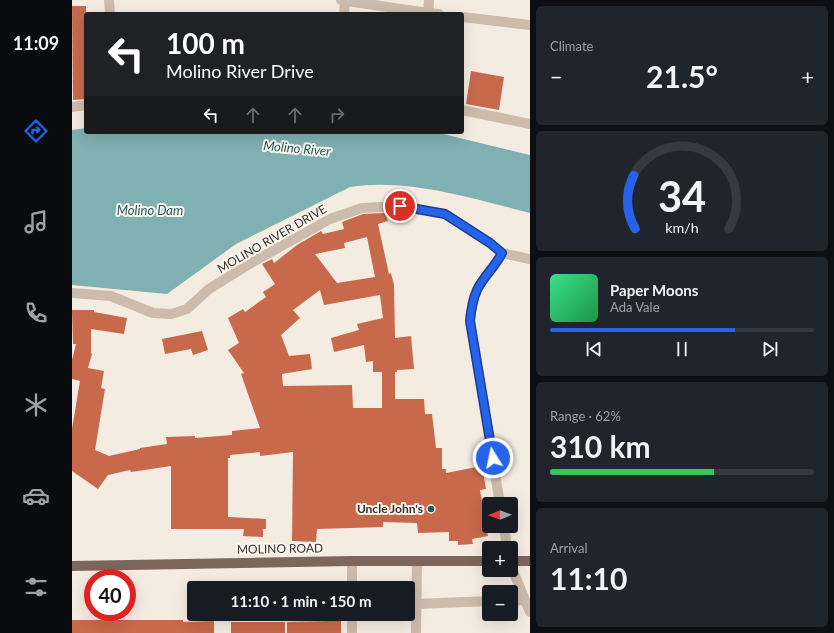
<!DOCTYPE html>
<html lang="en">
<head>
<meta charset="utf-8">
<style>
	:root { --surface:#171b24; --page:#20242c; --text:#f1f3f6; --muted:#9ea1a6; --line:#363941; --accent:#2563eb }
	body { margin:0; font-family:Lato,sans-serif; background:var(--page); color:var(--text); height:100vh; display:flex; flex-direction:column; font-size:15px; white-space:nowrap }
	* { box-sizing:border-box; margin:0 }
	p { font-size:13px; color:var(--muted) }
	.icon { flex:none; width:22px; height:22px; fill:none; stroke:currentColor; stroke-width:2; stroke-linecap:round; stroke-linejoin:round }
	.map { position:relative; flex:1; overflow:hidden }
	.panel { display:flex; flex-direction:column; gap:6px; padding:6px; background:#0d0f14; width:304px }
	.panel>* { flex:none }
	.top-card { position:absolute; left:12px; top:12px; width:380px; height:122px; border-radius:4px; box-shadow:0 4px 16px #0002; background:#202124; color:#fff; overflow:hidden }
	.needle { width:26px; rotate:269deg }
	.tools { position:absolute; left:410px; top:497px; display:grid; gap:8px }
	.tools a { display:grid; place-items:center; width:36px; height:36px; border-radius:4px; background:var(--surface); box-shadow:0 4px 16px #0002; font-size:20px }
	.speed { position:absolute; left:12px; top:569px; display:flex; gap:8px; font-size:20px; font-weight:700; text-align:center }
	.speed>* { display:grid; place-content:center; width:52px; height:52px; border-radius:50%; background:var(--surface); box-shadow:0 4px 16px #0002; line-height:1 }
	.speed .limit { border:6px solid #d22; background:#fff; color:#111 }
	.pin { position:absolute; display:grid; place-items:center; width:34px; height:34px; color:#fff; margin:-17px; border:2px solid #fff; border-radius:50%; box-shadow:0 1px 4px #0007 }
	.me { position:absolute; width:44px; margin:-22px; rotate:350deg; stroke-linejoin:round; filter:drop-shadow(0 0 3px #0008) }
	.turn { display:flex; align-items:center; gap:14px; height:84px; padding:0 16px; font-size:18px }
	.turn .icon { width:52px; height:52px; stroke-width:2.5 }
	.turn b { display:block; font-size:28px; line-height:34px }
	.lanes { display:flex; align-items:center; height:38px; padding:0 16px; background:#0003; justify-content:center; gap:20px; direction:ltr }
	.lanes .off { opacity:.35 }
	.big { font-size:30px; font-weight:700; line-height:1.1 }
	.panel .tile { flex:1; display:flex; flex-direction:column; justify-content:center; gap:6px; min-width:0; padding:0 14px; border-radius:6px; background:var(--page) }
	.panel .dial { align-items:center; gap:0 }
	.dial svg { height:104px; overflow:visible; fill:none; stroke:var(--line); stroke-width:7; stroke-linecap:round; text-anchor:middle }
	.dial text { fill:var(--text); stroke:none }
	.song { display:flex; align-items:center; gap:12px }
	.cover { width:48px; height:48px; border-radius:6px; background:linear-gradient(135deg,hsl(150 70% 55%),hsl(140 70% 35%)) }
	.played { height:4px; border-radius:2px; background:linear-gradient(90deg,var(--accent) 70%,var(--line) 70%) }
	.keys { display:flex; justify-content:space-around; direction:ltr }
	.heat { display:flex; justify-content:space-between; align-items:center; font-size:22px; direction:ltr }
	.charge { height:6px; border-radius:3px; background:linear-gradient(90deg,#34c759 62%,var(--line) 0) }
	.trip { position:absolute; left:115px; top:581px; width:228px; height:40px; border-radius:4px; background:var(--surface); box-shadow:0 4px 16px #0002; font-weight:700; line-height:40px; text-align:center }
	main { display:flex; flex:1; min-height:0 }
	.tab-bar { display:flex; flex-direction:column; width:72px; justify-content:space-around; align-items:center; background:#090b0e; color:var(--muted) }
	.tab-bar .icon { width:28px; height:28px }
	.tab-bar .current { color:var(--accent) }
	.tab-bar b { font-size:18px; color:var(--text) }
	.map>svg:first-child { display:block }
	.water { fill:#7fb0b2 }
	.building { fill:#c8694b; fill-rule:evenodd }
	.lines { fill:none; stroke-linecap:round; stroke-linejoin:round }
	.minor { stroke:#cdbbac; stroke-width:10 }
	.major { stroke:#7d675c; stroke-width:10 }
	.route-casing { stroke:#184099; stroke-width:10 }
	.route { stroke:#2563eb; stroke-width:7 }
	.poi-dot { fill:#1f5a5e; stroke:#fbf5ee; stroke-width:1.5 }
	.labels { text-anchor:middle; stroke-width:4; stroke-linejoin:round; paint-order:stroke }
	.street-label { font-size:12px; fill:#3b302b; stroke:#fbf5ee }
	.poi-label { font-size:12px; font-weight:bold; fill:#3b302b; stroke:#fbf5ee; text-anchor:end }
	.water-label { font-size:13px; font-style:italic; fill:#1f5a5e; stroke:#fbf5ee }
</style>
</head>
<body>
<main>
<nav class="tab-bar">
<b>11:09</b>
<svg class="icon current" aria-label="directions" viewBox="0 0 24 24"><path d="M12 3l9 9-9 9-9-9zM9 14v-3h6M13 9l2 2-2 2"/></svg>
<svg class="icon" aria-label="music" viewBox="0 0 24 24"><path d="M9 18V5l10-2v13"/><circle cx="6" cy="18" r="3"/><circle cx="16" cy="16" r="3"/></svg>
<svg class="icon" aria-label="phone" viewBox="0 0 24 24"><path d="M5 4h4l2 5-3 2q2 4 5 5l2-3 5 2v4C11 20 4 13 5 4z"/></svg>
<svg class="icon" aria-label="climate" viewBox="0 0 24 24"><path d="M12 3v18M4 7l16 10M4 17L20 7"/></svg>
<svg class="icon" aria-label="car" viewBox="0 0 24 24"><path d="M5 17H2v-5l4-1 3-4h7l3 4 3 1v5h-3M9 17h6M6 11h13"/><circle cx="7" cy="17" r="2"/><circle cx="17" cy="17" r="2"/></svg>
<svg class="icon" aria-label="filters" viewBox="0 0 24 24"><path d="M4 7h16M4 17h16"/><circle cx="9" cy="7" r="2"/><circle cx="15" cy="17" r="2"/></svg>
</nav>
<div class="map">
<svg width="458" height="633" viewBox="0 0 458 633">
	<rect width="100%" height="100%" fill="#f4ebe1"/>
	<!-- water -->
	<path class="water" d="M14 128V132H363L458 155V213C402 199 336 178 278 187L164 244 95 294 0 285V130Z"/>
	<!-- building -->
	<path class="building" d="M0 6H14V99L1 100Z
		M399 71 432 77 427 110 394 104Z
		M313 213 316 221 306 224 317 274 319 273 322 285 323 338 339 336 342 369 325 370V372H323V399H352L353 414H360L364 448H370V469H374V473L410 466 414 489 408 490 416 536 400 539 401 544 386 545V541H377V532L346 533 345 523 311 522V527L245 529 244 542 220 541 221 452 188 456V452L158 455V458H156V517L194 519V529H191V537L171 536 172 529H99V466L59 472 58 470 36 475 26 489 0 471V429L8 381 0 379V360L4 344H1L0 310H22V312L55 318 52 334 19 329V353L20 354 16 368 32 371 29 388 33 389 23 450 37 456 68 449V448L95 444 94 437 123 436V438L160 435V431L188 428 169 374 172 373 156 350 167 343 156 318 171 309 173 312 194 297 191 292 203 284 190 264 200 259 202 263 225 245 249 231 251 234 272 229 270 222 291 214ZM295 237 303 277 265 283 243 254 273 248 272 243ZM248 290 252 305 308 295 311 318 285 324 287 330 259 338 262 352 292 345 294 362 301 361V372H310V408H281L280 385 211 386 210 374 240 369 238 354 217 356 209 335 228 318 221 310Z
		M130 331 136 350 121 355 119 349 93 354 90 339Z
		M255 614H269V633H215V622L256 621Z
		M0 620H111V622L142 621V633H0Z
		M159 622H213V633H159Z"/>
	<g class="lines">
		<!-- minor -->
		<path class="minor" d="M37 0 38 14
			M269 0 356 13
			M357 0 356 13 367 14
			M272 14 273 0
			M390 17 458 25
			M0 107 14 105
			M390 110 458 124
			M0 293 39 296 81 313 99 314 115 309 137 289 179 263 258 219 290 208 328 206 373 214 418 243 430 253 458 259
			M428 504 398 321C399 310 400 301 405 290 411 277 423 267 430 253
			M432 526 435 548
			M280 561V588
			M439 566 458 612
			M439 601 452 600
			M345 604 417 601
			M280 633V614
			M344 633 345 561"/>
		<!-- major -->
		<path class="major" d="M439 561H458
			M0 566 280 561H417"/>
	</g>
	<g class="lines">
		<!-- route casing -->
		<g class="route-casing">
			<path id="route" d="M328 206 373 214 418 243 430 253C423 267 411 277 405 290 400 301 399 310 398 321L421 458"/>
		</g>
		<!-- route -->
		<use href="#route" class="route"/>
	</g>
	<!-- markers -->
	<circle class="poi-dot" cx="359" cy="509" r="4"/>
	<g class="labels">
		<!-- street labels -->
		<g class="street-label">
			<text transform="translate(200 239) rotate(-30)" y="4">MOLINO RIVER DRIVE</text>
			<text transform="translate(208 549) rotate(-1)" y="4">MOLINO ROAD</text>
		</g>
		<!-- poi labels -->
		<g class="poi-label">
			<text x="351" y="513">Uncle John's</text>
		</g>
		<!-- water labels -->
		<g class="water-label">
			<text transform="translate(225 148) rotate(5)" y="5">Molino River</text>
			<text x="78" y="215">Molino Dam</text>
		</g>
	</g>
</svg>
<div class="tools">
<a><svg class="needle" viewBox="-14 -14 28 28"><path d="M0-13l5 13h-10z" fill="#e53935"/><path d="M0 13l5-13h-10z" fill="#9ea1a6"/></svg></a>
<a>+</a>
<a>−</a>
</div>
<div class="speed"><div class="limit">40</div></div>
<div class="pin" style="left:328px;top:206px;background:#d93025"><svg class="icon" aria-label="arrive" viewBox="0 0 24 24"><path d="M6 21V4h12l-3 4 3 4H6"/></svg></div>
<svg class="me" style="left:421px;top:458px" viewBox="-20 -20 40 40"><circle r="17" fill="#2563eb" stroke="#fff" stroke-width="3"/><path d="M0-11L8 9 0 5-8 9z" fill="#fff"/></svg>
<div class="trip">11:10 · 1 min · 150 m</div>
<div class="top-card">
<div class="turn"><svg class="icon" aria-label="left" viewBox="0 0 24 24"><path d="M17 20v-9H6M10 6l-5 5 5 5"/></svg><div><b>100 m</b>Molino River Drive</div></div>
<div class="lanes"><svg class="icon" aria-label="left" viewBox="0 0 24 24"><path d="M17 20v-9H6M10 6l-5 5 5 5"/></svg><svg class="icon off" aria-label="ahead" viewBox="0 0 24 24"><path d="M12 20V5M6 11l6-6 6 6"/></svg><svg class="icon off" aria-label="ahead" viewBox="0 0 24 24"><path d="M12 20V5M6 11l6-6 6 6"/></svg><svg class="icon off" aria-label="right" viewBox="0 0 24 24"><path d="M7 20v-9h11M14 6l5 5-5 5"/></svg></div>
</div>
</div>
<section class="panel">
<div class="tile"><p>Climate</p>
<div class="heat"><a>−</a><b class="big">21.5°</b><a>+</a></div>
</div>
<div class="tile dial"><svg viewBox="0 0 100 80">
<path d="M14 69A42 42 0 1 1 86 69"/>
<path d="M14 69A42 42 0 0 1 13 28" stroke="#2563eb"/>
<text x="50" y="56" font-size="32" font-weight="700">34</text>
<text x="50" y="72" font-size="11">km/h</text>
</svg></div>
<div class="tile">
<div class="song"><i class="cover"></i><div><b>Paper Moons</b><p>Ada Vale</p></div></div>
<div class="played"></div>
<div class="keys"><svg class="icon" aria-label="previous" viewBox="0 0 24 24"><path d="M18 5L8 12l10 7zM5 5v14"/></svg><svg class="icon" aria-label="pause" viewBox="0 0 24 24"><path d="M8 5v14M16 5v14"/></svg><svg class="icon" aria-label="next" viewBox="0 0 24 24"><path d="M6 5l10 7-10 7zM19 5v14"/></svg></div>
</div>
<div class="tile"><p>Range · 62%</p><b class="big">310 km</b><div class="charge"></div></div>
<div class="tile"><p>Arrival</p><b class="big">11:10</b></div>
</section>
</main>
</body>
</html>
